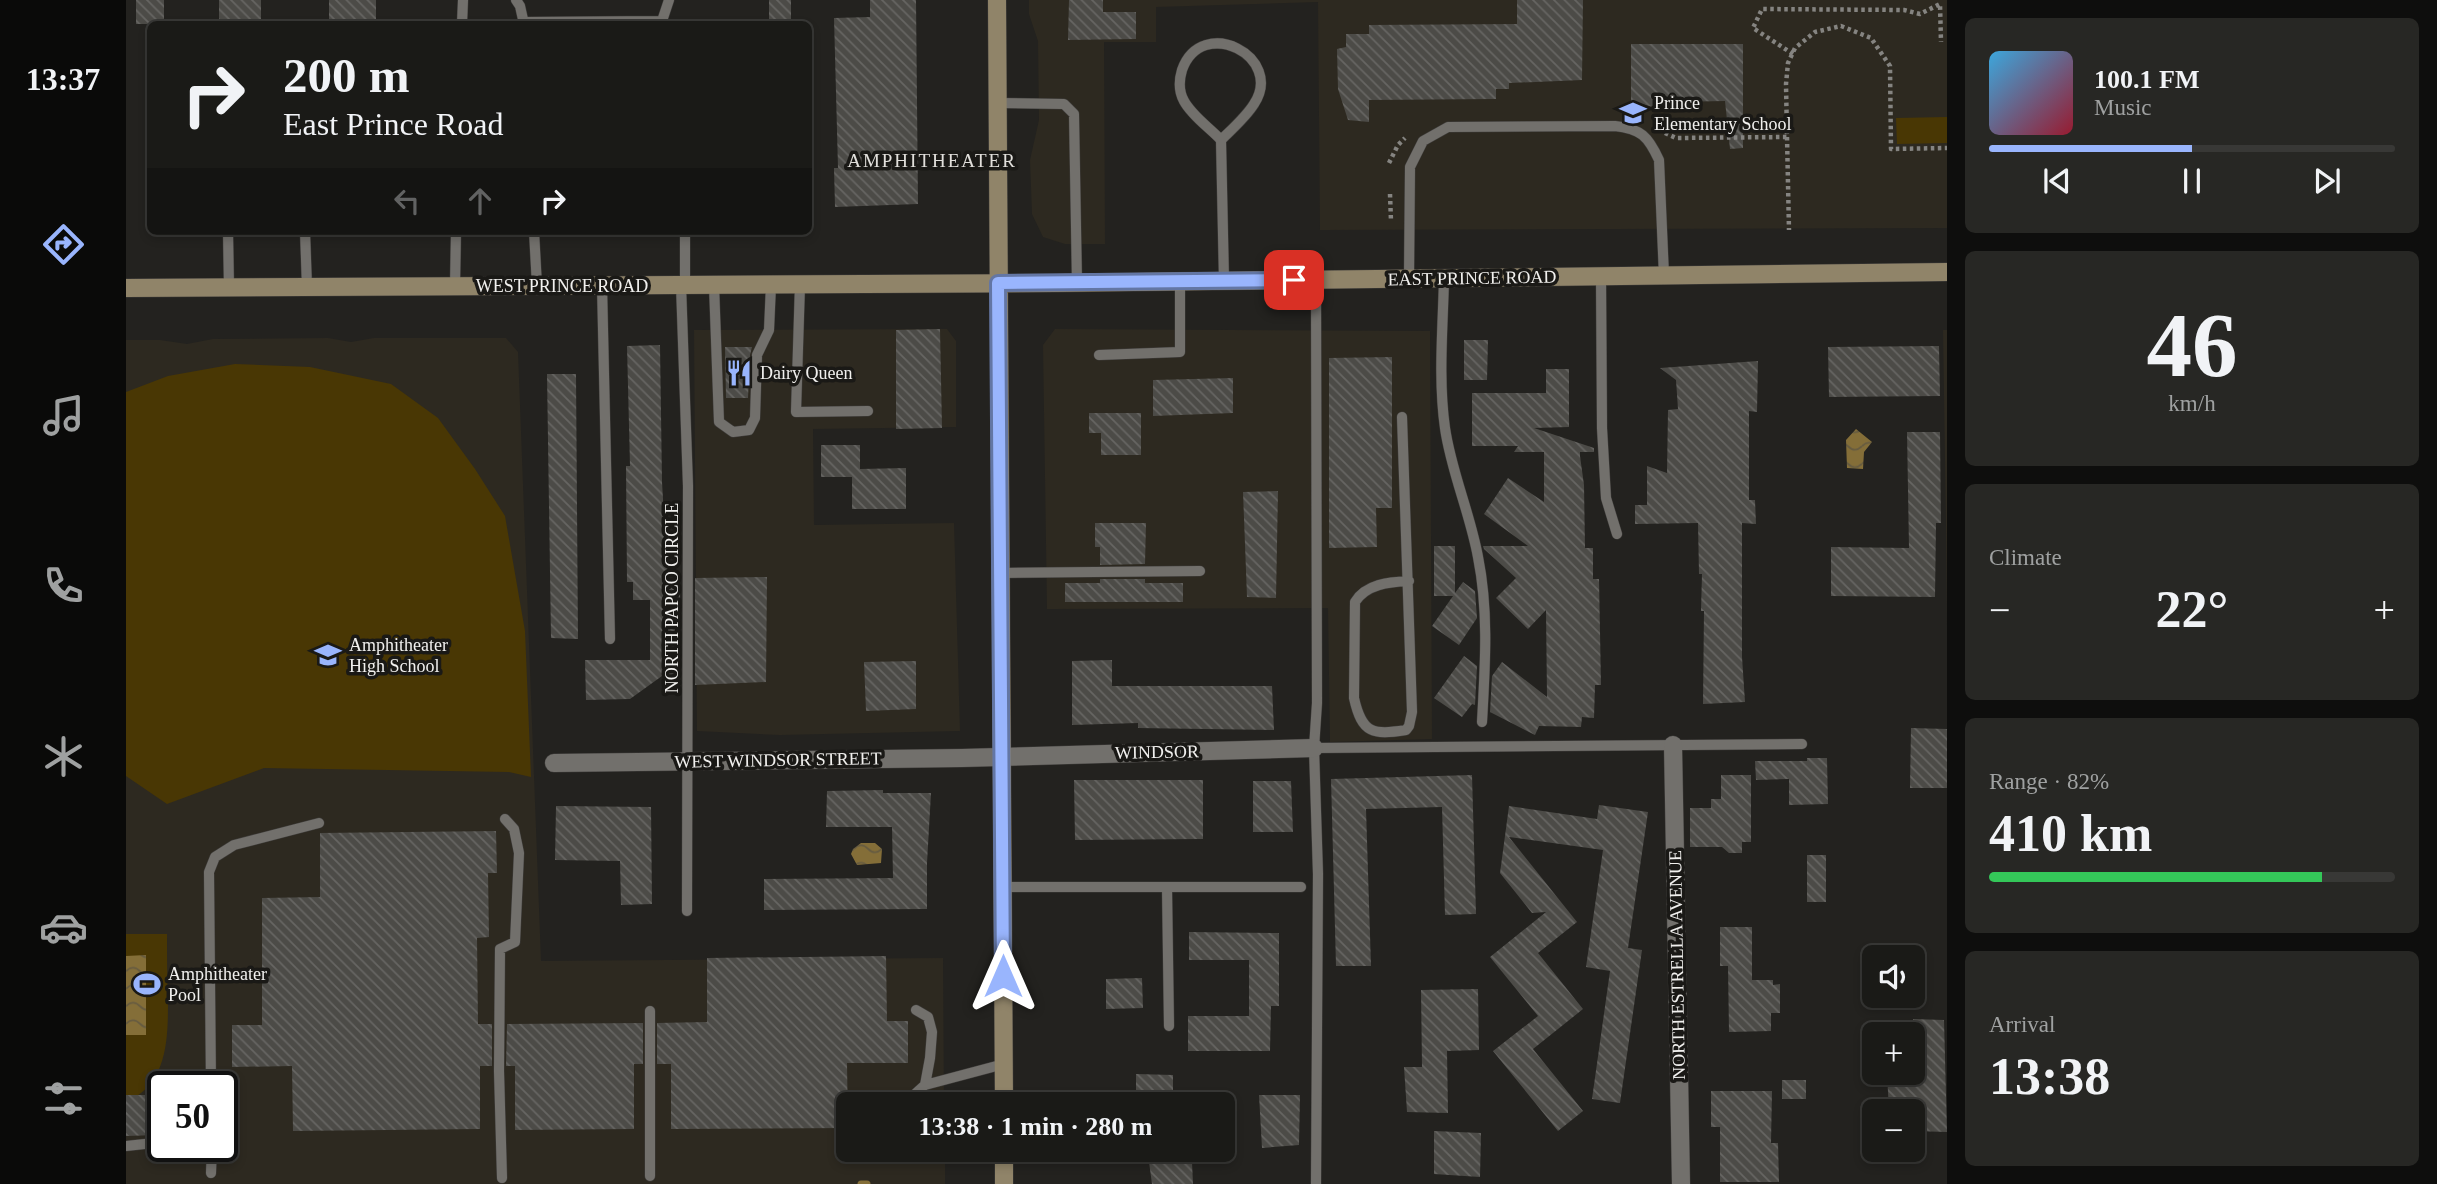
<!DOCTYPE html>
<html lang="en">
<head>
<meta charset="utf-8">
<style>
	body { margin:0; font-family:Georgia,serif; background:#272724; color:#f1f3f6; height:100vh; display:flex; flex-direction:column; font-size:26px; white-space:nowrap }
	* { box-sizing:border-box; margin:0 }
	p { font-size:23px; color:#9fa1a1 }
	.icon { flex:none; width:38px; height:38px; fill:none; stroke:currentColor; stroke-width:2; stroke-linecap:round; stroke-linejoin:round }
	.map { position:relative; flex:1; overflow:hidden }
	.sheet { display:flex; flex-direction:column; gap:18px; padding:18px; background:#0e0e0d; width:490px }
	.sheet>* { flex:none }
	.guide { position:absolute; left:21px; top:21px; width:665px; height:214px; border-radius:10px; box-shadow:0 4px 10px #0003,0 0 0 2px #383836; background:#1a1a17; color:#f1f3f6; overflow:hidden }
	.buttons { position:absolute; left:1736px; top:945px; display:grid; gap:14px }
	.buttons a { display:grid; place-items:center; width:63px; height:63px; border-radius:10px; background:#1a1a17; box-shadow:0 4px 10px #0003,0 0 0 2px #383836; font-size:35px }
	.speed { position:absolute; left:21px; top:1071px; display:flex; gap:14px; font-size:35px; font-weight:700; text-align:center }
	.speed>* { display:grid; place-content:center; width:91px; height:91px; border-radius:50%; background:#1a1a17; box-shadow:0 4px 10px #0003,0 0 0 2px #383836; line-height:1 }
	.speed .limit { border:4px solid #111; border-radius:10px; background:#fff; color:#111 }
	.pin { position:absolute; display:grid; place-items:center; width:60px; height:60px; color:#fff; margin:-30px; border-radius:14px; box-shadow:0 4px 10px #0006 }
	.me { position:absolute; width:77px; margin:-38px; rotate:0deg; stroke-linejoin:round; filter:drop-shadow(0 0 5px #0008) }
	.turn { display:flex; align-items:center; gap:24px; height:147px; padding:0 21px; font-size:32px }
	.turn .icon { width:91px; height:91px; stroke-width:2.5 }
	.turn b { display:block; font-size:49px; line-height:60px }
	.lanes { display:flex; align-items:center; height:66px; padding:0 21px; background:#0003; justify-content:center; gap:35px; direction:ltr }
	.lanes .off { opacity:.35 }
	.big { font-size:52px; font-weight:800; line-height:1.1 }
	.sheet .card { flex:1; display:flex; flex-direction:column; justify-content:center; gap:10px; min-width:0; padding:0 24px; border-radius:10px; background:#272724 }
	.sheet .dial { align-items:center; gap:0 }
	.dial b { font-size:91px; line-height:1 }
	.song { display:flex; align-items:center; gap:21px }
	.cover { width:84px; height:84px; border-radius:10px; background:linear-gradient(135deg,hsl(200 70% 55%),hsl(350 70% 35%)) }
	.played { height:7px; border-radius:4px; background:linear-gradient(90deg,#99b5fd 50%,#383836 50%) }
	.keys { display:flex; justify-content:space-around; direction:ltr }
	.heat { display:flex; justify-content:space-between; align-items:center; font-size:38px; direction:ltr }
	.charge { height:10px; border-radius:5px; background:linear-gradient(90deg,#34c759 82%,#383836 0) }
	.trip { position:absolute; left:710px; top:1092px; width:399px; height:70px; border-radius:10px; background:#1a1a17; box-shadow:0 4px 10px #0003,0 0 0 2px #383836; font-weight:800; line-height:70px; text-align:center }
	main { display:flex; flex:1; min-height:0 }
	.dock { display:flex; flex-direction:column; width:126px; justify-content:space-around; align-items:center; background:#0a0a09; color:#9fa1a1 }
	.dock .icon { width:49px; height:49px }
	.dock .selected { color:#99b5fd }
	.dock b { font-size:32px; color:#f1f3f6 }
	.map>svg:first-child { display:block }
</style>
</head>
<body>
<main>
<nav class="dock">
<b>13:37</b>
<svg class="icon selected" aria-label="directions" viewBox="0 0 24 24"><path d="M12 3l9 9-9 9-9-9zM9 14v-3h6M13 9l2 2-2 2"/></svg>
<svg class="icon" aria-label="music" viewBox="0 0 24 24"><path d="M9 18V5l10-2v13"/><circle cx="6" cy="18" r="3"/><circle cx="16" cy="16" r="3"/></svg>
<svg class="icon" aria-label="phone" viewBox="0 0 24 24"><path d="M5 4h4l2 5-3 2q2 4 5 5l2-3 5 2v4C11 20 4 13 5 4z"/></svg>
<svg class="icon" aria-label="climate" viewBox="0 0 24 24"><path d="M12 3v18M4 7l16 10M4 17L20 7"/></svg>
<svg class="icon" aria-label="car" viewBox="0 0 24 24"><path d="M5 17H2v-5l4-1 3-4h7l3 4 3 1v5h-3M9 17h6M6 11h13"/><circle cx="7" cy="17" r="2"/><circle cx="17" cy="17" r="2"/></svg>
<svg class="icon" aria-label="filters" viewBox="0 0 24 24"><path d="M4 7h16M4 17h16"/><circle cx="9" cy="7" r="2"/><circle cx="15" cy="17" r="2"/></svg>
</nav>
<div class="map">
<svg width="1821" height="1184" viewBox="0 0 1821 1184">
	<defs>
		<pattern id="water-waves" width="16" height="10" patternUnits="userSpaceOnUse" patternTransform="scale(1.75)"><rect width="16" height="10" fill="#846e38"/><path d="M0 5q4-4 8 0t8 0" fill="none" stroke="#665b40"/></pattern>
		<pattern id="building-back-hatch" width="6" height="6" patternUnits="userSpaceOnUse" patternTransform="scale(1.75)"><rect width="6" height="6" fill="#4c4b47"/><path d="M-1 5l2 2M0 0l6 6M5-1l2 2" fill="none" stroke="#666562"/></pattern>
	</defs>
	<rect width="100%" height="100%" fill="#23221f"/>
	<path fill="#2d2920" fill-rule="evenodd" d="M 903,0 L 1821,0 L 1821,228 L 1194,230 L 1192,2 L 1030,7 L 1030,42 L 978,42 L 979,244 L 939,244 L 917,237 L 906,214 L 904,160 L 913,120 L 912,41 L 903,14 Z
		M 821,329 L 830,341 L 830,427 L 687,429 L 688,525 L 828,523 L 834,731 L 654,735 L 571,731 L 568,330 Z
		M 929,329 L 1304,331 L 1306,739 L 1204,742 L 1202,608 L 921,609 L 917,345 Z
		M 1817,330 L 1821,330 L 1821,625 L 1820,526 Z
		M 202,338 L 225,342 L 248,338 L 380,338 L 392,352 L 415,961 L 817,958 L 818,1104 L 723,1104 L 723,1150 L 819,1150 L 819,1184 L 0,1184 L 0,340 L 34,340 L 61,344 L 87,339 ZM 37,1087 L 96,1087 L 96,1146 L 37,1146 Z"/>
	<path fill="#493704" d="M 1821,117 L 1821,143 L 1771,144 L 1770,118 Z
		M 109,364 L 184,367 L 265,384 L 312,418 L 349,469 L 379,516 L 399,631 L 405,777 L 383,772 L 138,768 L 41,804 L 0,776 L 0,392 L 42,376 Z
		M 0,934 L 41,934 C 41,956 41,978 42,999 C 42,1039 42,1084 0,1102 Z"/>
	<path fill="url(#water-waves)" d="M 1730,429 L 1746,442 L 1738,452 L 1737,469 L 1721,468 L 1720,440 Z
		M 735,843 L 749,843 L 756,849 L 755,863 L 731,865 L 725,854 L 727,849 Z
		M 20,955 L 20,1035 L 0,1035 L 0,956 Z"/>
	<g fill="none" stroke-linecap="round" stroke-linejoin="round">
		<path stroke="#846e38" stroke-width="7" d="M 735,1184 L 741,1184"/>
	</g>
	<path fill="url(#building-back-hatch)" d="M 10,0 L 38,0 L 38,24 L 10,24 Z
		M 93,0 L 135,0 L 135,24 L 93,24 Z
		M 203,0 L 250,0 L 250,24 L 203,24 Z
		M 643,0 L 665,0 L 665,24 L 643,24 Z
		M 744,0 L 790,0 L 792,204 L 709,207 L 708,168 L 712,168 L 708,18 L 744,17 Z
		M 943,0 L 977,0 L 977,12 L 1010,12 L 1010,39 L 942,40 Z
		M 1391,0 L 1457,0 L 1456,80 L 1383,83 L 1383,89 L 1370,89 L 1370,99 L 1243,100 L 1243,122 L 1222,120 L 1212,89 L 1211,49 L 1220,47 L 1220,34 L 1243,34 L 1243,25 L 1391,24 Z
		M 1505,44 L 1617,44 L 1617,148 L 1604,149 L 1599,101 L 1547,102 L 1547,112 L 1527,112 L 1527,107 L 1505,101 Z
		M 814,329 L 816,428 L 770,429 L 770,330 Z
		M 1338,340 L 1362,340 L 1361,380 L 1338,380 Z
		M 534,345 L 536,482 L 539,533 L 541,533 L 542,579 L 554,579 L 554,685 L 537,686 L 536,676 L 504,699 L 460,700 L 459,660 L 524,660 L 524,600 L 507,600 L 507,582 L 501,582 L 500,466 L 504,466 L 501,346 Z
		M 1813,346 L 1814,396 L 1703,397 L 1702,347 Z
		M 599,347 L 626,347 L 624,355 L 622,398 L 600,398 Z
		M 1266,357 L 1266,508 L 1250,508 L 1251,547 L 1203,548 L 1203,358 Z
		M 1632,361 L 1631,412 L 1623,411 L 1623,500 L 1629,500 L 1630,524 L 1616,523 L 1616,657 L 1619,702 L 1577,704 L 1578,611 L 1575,611 L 1576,574 L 1573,574 L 1572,523 L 1509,524 L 1509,505 L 1521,505 L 1521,466 L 1541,473 L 1542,410 L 1552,409 L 1550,380 L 1534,368 Z
		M 1420,369 L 1443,369 L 1443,427 L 1408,428 L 1468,448 L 1468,452 L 1454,452 L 1454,456 L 1458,485 L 1459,548 L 1467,548 L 1467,579 L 1473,579 L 1475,685 L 1469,685 L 1468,718 L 1456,717 L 1455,727 L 1413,726 L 1409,735 L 1364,712 L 1366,676 L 1376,662 L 1421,697 L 1420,610 L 1402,629 L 1370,598 L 1390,578 L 1358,549 L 1357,546 L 1402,546 L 1358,514 L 1382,478 L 1418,502 L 1418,452 L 1388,452 L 1392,446 L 1346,446 L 1346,393 L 1420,393 Z
		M 421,374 L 450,374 L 452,639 L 425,638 Z
		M 1107,378 L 1107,413 L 1027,416 L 1027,380 Z
		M 963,413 L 1015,413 L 1015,455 L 975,455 L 975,433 L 963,433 Z
		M 1781,432 L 1814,432 L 1815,523 L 1810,523 L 1809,597 L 1705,596 L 1705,547 L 1783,548 Z
		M 695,445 L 734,445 L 734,469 L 780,468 L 780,509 L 726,509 L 726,477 L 695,477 Z
		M 1152,491 L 1150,598 L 1121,597 L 1117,492 Z
		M 969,523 L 1020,523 L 1019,564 L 974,565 L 974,547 L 969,547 Z
		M 1308,546 L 1329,546 L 1329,593 L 1337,582 L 1349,591 L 1351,618 L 1333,645 L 1306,626 L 1327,596 L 1308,596 Z
		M 641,577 L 640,682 L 569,685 L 569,578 Z
		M 974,579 L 1019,579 L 1019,583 L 1057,583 L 1057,602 L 939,602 L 939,583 L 974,583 Z
		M 1338,656 L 1351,666 L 1349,705 L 1346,704 L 1336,717 L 1308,698 Z
		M 986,660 L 986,686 L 1146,686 L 1148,730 L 1012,728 L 1012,723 L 946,725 L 946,661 Z
		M 790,661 L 790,709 L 740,711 L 738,662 Z
		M 1785,728 L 1821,729 L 1821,788 L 1784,788 Z
		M 1681,758 L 1701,758 L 1702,804 L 1663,805 L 1663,779 L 1630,780 L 1629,761 L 1681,761 Z
		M 1346,775 L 1350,914 L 1319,915 L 1316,807 L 1240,809 L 1245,966 L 1210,966 L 1205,779 Z
		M 1595,775 L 1625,775 L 1625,842 L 1616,842 L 1616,853 L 1603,853 L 1596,847 L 1564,847 L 1564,808 L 1585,808 L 1585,799 L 1595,799 Z
		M 948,780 L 1077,780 L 1077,839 L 949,840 Z
		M 1127,781 L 1165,781 L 1167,832 L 1127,832 Z
		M 757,790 L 757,793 L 805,793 L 801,863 L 801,909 L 638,910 L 638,879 L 767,878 L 766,827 L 700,827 L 701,791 Z
		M 1473,805 L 1522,812 L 1502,948 L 1516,950 L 1494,1103 L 1466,1099 L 1484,971 L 1460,967 L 1477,850 L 1383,837 L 1451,922 L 1412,953 L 1457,1009 L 1407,1049 L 1457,1111 L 1432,1131 L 1367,1051 L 1412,1016 L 1364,957 L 1420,912 L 1406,913 L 1374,873 L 1383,806 L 1471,819 Z
		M 430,806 L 525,807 L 526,904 L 495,905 L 494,861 L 429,860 Z
		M 370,831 L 371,873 L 362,873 L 363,937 L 351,938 L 352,1024 L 366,1024 L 366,1066 L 354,1066 L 354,1129 L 167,1131 L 166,1066 L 106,1067 L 106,1025 L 136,1025 L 136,898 L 194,897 L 194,833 Z
		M 1681,855 L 1700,855 L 1700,902 L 1681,902 Z
		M 1594,927 L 1626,927 L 1626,980 L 1647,980 L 1647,985 L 1654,984 L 1654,1013 L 1645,1013 L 1645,1031 L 1603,1032 L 1602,966 L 1594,966 Z
		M 1063,932 L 1153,933 L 1153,1006 L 1145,1006 L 1144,1051 L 1062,1051 L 1062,1016 L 1123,1016 L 1123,960 L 1063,960 Z
		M 760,956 L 761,1021 L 782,1021 L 782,1063 L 721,1063 L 722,1128 L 545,1129 L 545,1064 L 531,1064 L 531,1023 L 581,1022 L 581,958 Z
		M 1016,978 L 1017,1008 L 980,1009 L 980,979 Z
		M 1352,989 L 1353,1050 L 1321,1051 L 1322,1113 L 1281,1112 L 1278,1067 L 1296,1067 L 1295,990 Z
		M 1787,1019 L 1818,1020 L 1821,1132 L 1787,1131 L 1787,1111 L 1763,1111 L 1761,1073 L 1787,1073 Z
		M 517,1023 L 517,1064 L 508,1064 L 508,1129 L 389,1130 L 389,1066 L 380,1066 L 381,1024 Z
		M 1010,1074 L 1047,1075 L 1047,1102 L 1010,1102 Z
		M 1656,1080 L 1680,1080 L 1680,1099 L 1656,1099 Z
		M 1585,1091 L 1646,1091 L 1645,1143 L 1652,1143 L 1653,1182 L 1594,1182 L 1594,1127 L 1585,1127 Z
		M 0,1095 L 32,1095 L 32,1135 L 0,1136 Z
		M 1133,1095 L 1174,1095 L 1173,1145 L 1136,1148 Z
		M 1308,1131 L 1355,1133 L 1354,1177 L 1308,1174 Z
		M 1023,1162 L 1066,1162 L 1067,1184 L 1026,1184 Z"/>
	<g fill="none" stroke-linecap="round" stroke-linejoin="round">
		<g stroke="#3f3d3b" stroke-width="11">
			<path id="service" d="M 390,0 L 394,6 L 398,24
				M 398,22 L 536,21 L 543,0
				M 336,24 L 337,0
				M 871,103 L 938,104 L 948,114 L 951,283
				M 1095,140 C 1106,129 1120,117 1128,104 C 1159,57 1076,14 1056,70 C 1053,80 1053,92 1058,101 C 1066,116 1084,128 1095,140 L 1098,281
				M 102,231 L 103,288
				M 179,231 L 181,287
				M 408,231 L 411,286
				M 559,231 L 559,285
				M 1475,276 L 1476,428 L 1480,498 L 1491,534
				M 1283,278 L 1284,167 L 1297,141 L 1322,127 L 1489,126 C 1515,129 1522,136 1533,160 L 1538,276
				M 1318,278 C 1317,327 1312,378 1319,428 C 1325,471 1344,513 1352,557 C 1363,612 1359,667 1356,722
				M 674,284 L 670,412 L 742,411
				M 476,285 L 484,639
				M 555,285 L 562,486 L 561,911
				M 588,285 L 593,422 L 607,432 L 623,430 L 629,418 L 631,355 L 643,330 L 645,285
				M 329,286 L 330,231
				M 973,355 L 1054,352 L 1054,281
				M 1276,417 L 1286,712 L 1283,726 L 1280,730 C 1247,735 1236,734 1228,698 L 1229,602 C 1240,584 1263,582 1283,581
				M 874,573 L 1074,571
				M 1188,748 L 1676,744
				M 876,887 L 1175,887
				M 1041,887 L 1043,1026
				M 799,1085 L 878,1064
				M 85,1087 L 83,872 L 89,857 L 108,845 L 193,823
				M 778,1104 L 799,1085 L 804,1058 L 806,1032 L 802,1017 L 790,1010
				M 0,1146 L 37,1142
				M 85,1173 L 86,1146
				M 524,1176 L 524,1011
				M 376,1178 L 373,1071 L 374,949 L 389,942 L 393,853 L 388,829 L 379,819
				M 1190,1184 L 1192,874 L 1188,748 L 1191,703 L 1190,280"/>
		</g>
		<g stroke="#3f3d3b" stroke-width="19">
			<path id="minor" d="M 1547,745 L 1555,1184
				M 428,763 L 836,758 L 1188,748"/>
		</g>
		<g stroke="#3f3d3b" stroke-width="19">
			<path id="secondary" d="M 871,0 L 878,1104
				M 0,288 L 929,283 L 1821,272
				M 878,1150 L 878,1184"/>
		</g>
		<path stroke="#858481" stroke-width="4.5" stroke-dasharray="3.5 3.5" stroke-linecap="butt" d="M 1667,54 L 1627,28 L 1636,9 L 1778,10 L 1794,14 L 1814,4 L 1815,42
			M 1539,133 L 1550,138 L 1661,137 L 1660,84 L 1662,63 L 1669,48 L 1689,32 L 1715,26 L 1745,38 L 1764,66 L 1765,149 L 1821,148
			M 1661,137 L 1663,230
			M 1263,163 L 1272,145 L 1279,138
			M 1264,194 L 1265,221"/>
		<use href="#service" stroke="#72706c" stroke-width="10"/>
		<use href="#minor" stroke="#72706c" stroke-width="18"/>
		<use href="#secondary" stroke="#908469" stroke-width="18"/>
	</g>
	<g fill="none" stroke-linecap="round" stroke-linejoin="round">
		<g stroke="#6376a4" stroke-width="18">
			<path id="route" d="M 877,976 L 872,283 L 1168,280"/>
		</g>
		<use href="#route" stroke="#99b5fd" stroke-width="12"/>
	</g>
	<defs>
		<g id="school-bare" transform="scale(2.1)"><path d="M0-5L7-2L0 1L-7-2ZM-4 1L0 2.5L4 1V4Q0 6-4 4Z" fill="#99b5fd" stroke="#1a1916" stroke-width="2.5" paint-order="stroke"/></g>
		<g id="restaurant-bare" transform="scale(2.1)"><path d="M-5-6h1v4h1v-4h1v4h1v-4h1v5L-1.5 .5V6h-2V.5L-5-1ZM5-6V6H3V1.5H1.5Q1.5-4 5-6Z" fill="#99b5fd" stroke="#1a1916" stroke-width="2.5" paint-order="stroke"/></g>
		<g id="stadium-bare" transform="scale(2.1)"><path d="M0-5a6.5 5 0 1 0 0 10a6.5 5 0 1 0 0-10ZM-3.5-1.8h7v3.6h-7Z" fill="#99b5fd" stroke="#1a1916" stroke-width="2.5" paint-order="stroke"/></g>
	</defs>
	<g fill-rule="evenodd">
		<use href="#school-bare" x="1507" y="113"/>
		<use href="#restaurant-bare" x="613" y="373"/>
		<use href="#school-bare" x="202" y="655"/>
		<use href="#stadium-bare" x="21" y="984"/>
	</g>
	<g text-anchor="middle" stroke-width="7" stroke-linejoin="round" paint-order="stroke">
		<g font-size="18" fill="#f1f0ee" stroke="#1a1916" text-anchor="start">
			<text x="1528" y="109">Prince<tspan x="1528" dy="21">Elementary School</tspan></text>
			<text x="634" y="379">Dairy Queen</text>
			<text x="223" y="651">Amphitheater<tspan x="223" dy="21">High School</tspan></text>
			<text x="42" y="980">Amphitheater<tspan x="42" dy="21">Pool</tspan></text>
		</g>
		<g font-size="18" fill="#f1f0ee" stroke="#1a1916">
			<text transform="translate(1346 278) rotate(-1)" y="6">EAST PRINCE ROAD</text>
			<text x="436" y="292">WEST PRINCE ROAD</text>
			<text transform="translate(546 598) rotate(-90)" y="6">NORTH PAPCO CIRCLE</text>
			<text transform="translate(1031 752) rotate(-1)" y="6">WINDSOR</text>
			<text transform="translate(652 760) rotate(-1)" y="6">WEST WINDSOR STREET</text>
			<text transform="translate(1551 965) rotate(-91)" y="6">NORTH ESTRELLA AVENUE</text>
		</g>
		<g font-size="19" letter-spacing="2" fill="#e1dfdb" stroke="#1a1916">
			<text x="806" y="167">AMPHITHEATER</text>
		</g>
	</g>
</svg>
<div class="buttons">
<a><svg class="icon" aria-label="sound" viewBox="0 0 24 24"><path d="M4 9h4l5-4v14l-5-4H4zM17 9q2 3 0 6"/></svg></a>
<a>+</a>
<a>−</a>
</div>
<div class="speed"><div class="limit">50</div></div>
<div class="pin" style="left:1168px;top:280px;background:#d93025"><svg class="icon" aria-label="arrive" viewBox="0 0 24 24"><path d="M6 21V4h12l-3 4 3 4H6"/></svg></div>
<svg class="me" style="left:877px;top:976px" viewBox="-20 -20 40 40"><path d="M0-17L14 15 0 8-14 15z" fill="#99b5fd" stroke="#fff" stroke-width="4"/></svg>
<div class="trip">13:38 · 1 min · 280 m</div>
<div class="guide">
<div class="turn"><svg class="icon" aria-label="right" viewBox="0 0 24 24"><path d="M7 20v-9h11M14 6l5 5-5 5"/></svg><div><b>200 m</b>East Prince Road</div></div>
<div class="lanes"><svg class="icon off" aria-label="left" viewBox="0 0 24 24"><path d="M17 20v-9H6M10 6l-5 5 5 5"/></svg><svg class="icon off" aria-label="ahead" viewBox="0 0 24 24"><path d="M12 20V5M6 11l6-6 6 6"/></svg><svg class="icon" aria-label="right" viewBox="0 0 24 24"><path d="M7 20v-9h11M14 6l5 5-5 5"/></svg></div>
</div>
</div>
<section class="sheet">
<div class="card">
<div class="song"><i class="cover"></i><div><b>100.1 FM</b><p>Music</p></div></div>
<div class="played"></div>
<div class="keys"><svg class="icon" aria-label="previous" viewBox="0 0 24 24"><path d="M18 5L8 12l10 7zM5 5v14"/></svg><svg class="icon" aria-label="pause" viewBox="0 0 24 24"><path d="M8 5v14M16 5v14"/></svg><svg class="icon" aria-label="next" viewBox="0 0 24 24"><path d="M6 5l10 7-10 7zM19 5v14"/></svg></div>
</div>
<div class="card dial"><b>46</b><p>km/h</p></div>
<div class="card"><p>Climate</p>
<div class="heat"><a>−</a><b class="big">22°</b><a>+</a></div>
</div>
<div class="card"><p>Range · 82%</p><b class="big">410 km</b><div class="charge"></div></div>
<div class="card"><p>Arrival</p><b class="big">13:38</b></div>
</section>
</main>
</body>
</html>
